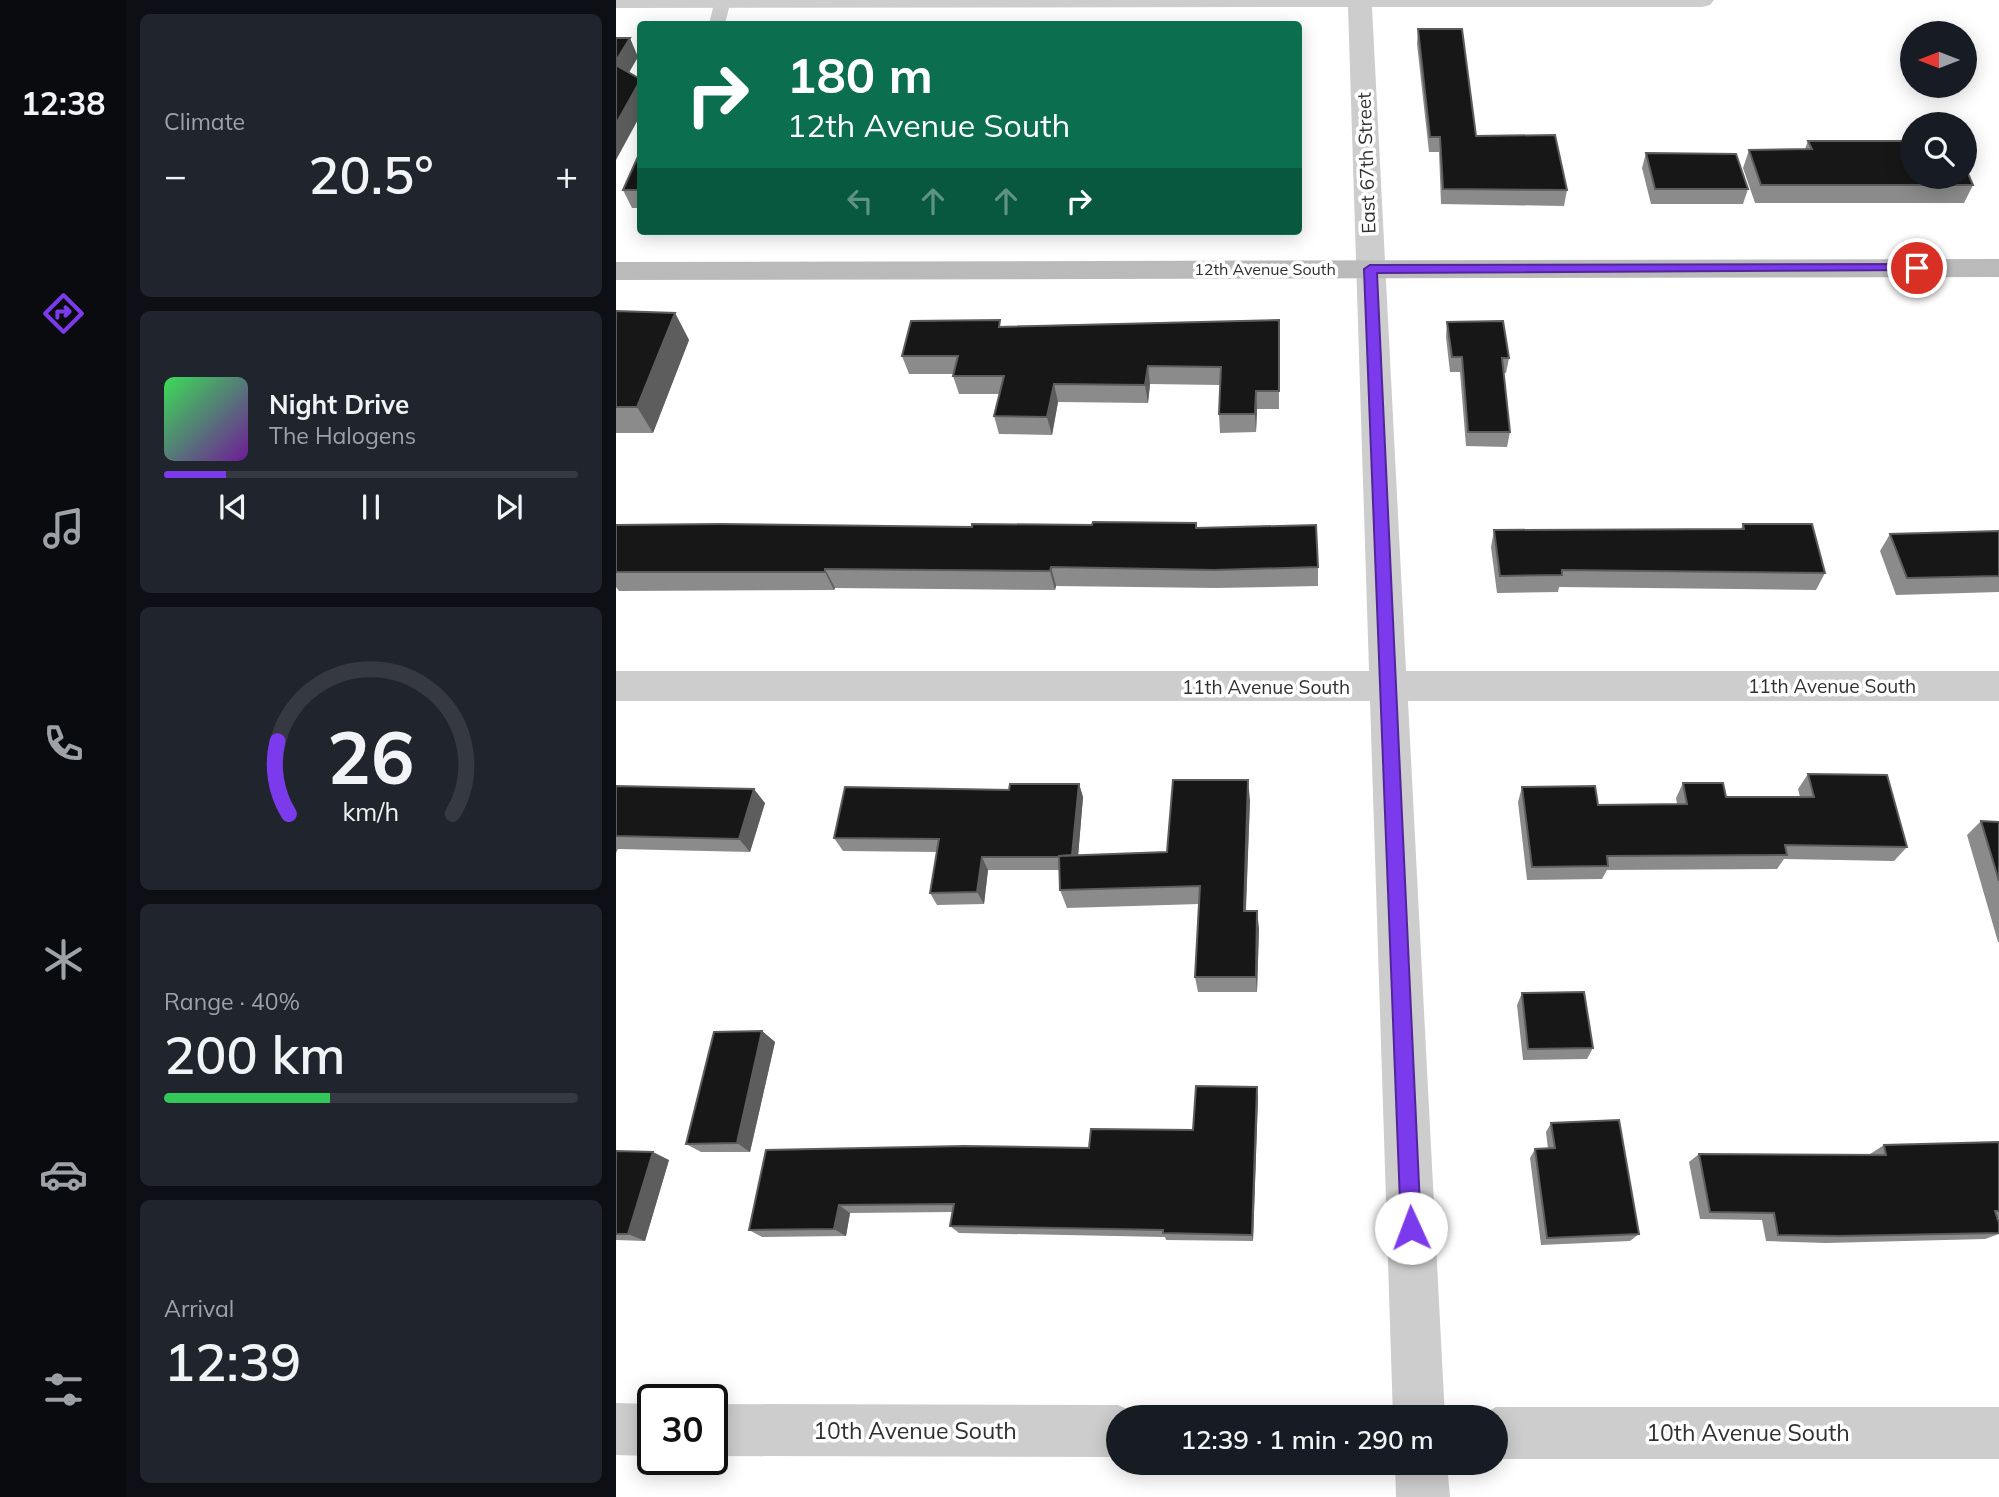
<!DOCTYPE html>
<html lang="en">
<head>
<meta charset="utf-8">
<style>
	body { margin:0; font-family:Mulish,sans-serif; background:#20242c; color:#f1f3f6; height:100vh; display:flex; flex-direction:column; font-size:26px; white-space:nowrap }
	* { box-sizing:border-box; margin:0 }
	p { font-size:23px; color:#9ea1a6 }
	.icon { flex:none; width:38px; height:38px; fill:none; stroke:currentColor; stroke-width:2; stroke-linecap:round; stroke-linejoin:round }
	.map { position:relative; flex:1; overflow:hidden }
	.drawer { display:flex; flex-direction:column; gap:14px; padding:14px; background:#0d0f14; width:490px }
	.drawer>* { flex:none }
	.top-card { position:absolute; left:21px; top:21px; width:665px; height:214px; border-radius:7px; box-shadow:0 4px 18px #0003; background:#0b6e4f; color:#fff; overflow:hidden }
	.needle { width:46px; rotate:270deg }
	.fabs { position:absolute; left:1284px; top:21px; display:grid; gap:14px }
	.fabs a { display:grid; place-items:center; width:77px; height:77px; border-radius:50%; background:#171b24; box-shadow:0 4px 18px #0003; font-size:35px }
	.speed { position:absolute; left:21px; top:1384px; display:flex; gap:14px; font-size:35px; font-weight:700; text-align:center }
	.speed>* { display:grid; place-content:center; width:91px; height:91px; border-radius:50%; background:#171b24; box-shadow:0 4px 18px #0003; line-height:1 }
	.speed .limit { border:4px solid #111; border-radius:10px; background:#fff; color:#111 }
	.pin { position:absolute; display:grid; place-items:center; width:60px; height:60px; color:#fff; margin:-30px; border:4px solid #fff; border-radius:50%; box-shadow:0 2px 7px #0007 }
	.me { position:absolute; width:77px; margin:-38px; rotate:358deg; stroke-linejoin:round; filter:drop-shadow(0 0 5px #0008) }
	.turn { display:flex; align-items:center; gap:24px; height:147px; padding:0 35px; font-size:32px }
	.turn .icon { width:91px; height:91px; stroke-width:2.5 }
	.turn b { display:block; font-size:49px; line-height:60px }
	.lanes { display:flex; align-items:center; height:66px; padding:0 35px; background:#0003; justify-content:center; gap:35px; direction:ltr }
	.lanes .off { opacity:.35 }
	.big { font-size:52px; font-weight:600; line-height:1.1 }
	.drawer .widget { flex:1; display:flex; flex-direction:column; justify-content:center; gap:10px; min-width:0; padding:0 24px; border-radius:10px; background:#20242c }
	.drawer .dial { align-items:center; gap:0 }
	.dial svg { height:182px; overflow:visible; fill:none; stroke:#363941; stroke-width:7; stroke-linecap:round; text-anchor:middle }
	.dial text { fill:#f1f3f6; stroke:none }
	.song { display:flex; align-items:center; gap:21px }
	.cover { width:84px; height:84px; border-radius:10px; background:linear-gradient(135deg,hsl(130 70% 55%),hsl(280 70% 35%)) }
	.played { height:7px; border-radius:4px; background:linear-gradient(90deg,#7c3aed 15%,#363941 15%) }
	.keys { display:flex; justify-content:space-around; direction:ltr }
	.heat { display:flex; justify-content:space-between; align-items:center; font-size:38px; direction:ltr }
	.charge { height:10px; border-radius:5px; background:linear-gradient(90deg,#34c759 40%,#363941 0) }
	.trip { position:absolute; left:490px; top:1405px; width:402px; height:70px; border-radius:35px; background:#171b24; box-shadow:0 4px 18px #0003; font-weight:600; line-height:70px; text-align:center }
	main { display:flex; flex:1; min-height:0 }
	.menu { display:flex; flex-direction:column; width:126px; justify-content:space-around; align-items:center; background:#090b0e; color:#9ea1a6 }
	.menu .icon { width:49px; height:49px }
	.menu .selected { color:#7c3aed }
	.menu b { font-size:32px; color:#f1f3f6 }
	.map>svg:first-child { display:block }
</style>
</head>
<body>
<main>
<nav class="menu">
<b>12:38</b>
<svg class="icon selected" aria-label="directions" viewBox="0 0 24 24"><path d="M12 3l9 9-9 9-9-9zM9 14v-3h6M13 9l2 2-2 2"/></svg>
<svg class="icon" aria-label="music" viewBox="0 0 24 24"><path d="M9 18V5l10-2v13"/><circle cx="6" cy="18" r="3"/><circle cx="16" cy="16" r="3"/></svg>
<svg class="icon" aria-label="phone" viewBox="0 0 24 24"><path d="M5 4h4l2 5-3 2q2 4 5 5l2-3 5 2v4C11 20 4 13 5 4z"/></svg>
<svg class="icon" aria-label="climate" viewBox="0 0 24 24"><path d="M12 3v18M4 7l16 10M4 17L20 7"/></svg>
<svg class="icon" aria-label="car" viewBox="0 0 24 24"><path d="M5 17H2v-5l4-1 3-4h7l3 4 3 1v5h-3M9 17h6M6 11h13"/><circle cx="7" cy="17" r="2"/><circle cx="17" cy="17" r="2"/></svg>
<svg class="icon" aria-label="filters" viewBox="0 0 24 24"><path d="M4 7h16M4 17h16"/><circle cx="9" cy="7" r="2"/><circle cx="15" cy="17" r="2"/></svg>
</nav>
<section class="drawer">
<div class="widget"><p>Climate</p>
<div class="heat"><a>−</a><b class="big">20.5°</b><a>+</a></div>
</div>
<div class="widget">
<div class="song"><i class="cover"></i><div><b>Night Drive</b><p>The Halogens</p></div></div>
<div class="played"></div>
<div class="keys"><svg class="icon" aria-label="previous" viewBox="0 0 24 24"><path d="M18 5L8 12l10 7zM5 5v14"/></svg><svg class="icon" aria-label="pause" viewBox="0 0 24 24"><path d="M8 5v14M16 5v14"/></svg><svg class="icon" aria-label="next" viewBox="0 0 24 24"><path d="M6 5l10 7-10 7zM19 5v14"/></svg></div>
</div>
<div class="widget dial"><svg viewBox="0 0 100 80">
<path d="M14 69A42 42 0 1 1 86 69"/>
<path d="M14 69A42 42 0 0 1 9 37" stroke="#7c3aed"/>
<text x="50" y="56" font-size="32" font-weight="700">26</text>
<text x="50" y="72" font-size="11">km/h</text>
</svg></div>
<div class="widget"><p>Range · 40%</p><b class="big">200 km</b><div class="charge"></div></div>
<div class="widget"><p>Arrival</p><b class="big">12:39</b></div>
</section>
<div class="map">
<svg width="1383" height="1497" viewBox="0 0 1383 1497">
	<rect width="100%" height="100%" fill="#fff"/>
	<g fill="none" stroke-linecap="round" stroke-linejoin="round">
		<path fill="#cdcdcd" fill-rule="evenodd" d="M 99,0 L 115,0 L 109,24 L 93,24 Z"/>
		<path fill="#cdcdcd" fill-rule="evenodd" d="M 0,0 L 1098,0 L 1094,5 L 1086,7 L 756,7 L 790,671 L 1383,671 L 1383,701 L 792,701 L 829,1418 L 777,1418 L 754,701 L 0,701 L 0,671 L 753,671 L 732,7 L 0,8 Z
			M 0,1403 L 37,1404 L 37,1456 L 0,1455 Z
			M 96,1404 L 502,1405 L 520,1413 L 522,1418 L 502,1418 L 502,1457 L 96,1456 Z
			M 880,1407 L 1383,1407 L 1383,1459 L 880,1459 L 880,1418 L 860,1418 Z
			M 779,1463 L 831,1463 L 834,1497 L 780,1497 Z"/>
		<path fill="#bababa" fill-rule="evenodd" d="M 1383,259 L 1383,277 L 0,280 L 0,262 Z"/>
	</g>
	<path fill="#8b8b8b" d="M 802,29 L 860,136 L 951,190 L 948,206 L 825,204 L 823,152 L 813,152 L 801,44 Z
		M 1192,141 L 1357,185 L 1348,203 L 1139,203 L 1127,168 L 1133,150 L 1189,149 Z
		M 24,152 L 24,208 L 16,208 L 7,190 Z
		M 1030,153 L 1132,189 L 1127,204 L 1035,204 L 1026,168 Z
		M 0,311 L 59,313 L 73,340 L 37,433 L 0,433 Z
		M 663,320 L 663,409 L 641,409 L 640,432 L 604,433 L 603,414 L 604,385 L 534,384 L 532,403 L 442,402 L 436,435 L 383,434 L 378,416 L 383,394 L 343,394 L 337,376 L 338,374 L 293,374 L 286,356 L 386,326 Z
		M 831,322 L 893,358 L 890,373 L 888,373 L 894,432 L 891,447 L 850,446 L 844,372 L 834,372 L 830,337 Z
		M 1127,524 L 1209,573 L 1200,590 L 943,587 L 942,592 L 881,593 L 875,547 L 878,530 L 1125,529 Z
		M 0,525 L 581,528 L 702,567 L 702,586 L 600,588 L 440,586 L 439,590 L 219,588 L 218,590 L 3,591 L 0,587 Z
		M 1383,531 L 1383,592 L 1280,595 L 1264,551 L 1274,534 Z
		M 1192,774 L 1291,847 L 1278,861 L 1168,859 L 1161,869 L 991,870 L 986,879 L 911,880 L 902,802 L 906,787 L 982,805 L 1061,804 L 1060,798 L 1067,783 L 1110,797 L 1184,797 L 1182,789 Z
		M 463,784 L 467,797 L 462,855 L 551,852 L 634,800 L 630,911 L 643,928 L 641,992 L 582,992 L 579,977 L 583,904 L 451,908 L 444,890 L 443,870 L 372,870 L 368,904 L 321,905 L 314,893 L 321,852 L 227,851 L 218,838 L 393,790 Z
		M 0,786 L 149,803 L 134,852 L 2,849 L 0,853 Z
		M 1365,821 L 1383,822 L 1383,942 L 1382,942 L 1351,835 Z
		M 906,993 L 977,1048 L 971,1059 L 907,1060 L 901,1005 Z
		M 146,1031 L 159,1042 L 134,1152 L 85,1152 L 70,1144 Z
		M 642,1097 L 637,1241 L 550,1240 L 549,1237 L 343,1233 L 334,1226 L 336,1212 L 234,1213 L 230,1236 L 146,1237 L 133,1230 L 150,1150 L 473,1148 L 577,1130 Z
		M 935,1123 L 1023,1234 L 1014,1241 L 925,1245 L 914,1158 L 919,1149 L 932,1149 L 930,1132 Z
		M 1383,1142 L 1383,1218 L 1381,1218 L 1383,1223 L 1383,1234 L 1369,1239 L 1210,1243 L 1150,1241 L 1146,1220 L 1084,1219 L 1073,1162 L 1083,1154 L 1254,1155 L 1254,1154 L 1268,1145 Z
		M 0,1151 L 53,1160 L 29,1241 L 0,1240 Z"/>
	<path fill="#5d5d5d" d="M 14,38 L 22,57 L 7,83 L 0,68 L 0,61 Z
		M 24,81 L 24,116 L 0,160 L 0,124 Z
		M 59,313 L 73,340 L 37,433 L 21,407 Z
		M 532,366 L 534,384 L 532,403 L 529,385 Z
		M 438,384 L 442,402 L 436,435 L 431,417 Z
		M 640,391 L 641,409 L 640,432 L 639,414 Z
		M 435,567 L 440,586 L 439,590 L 434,571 Z
		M 209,569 L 219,588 L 218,590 L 209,572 Z
		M 632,780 L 634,800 L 629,928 L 628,911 Z
		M 463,784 L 467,797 L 461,870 L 456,857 Z
		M 138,789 L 149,803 L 134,852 L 123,839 Z
		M 366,857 L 372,870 L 368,904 L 361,892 Z
		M 641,911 L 643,928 L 641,992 L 640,977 Z
		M 146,1031 L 159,1042 L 134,1152 L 121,1143 Z
		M 641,1087 L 642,1097 L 637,1241 L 636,1235 Z
		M 37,1152 L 53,1160 L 29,1241 L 12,1234 Z
		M 223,1205 L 234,1213 L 230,1236 L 218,1229 Z"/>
	<path fill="#171717" stroke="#5d5d5d" stroke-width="2" d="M 802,29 L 846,29 L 860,136 L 939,135 L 951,190 L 827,189 L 824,137 L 814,137 Z
		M 0,38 L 14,38 L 0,61 Z
		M 0,65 L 24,79 L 24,81 L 0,124 Z
		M 1192,141 L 1297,141 L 1297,177 L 1349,177 L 1349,167 L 1357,185 L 1145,185 L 1133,150 L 1196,149 Z
		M 24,152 L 24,190 L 7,190 Z
		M 1030,153 L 1120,154 L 1132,189 L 1039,189 Z
		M 0,311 L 59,313 L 21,407 L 0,407 Z
		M 384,320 L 383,327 L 663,320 L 663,391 L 640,391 L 639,414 L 603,414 L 605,367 L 532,366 L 529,385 L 438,384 L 431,417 L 378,416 L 388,376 L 337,376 L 342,356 L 286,356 L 295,321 Z
		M 887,321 L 893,358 L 886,358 L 894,432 L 852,432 L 846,357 L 836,357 L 831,322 Z
		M 477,522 L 580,523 L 580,528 L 700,525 L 702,567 L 598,570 L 435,567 L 434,571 L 209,569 L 209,572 L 0,572 L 0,525 L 103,524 L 356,527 L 356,524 L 476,525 Z
		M 1127,524 L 1196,524 L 1209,573 L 946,570 L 946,575 L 884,576 L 878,530 L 1128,529 Z
		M 1383,531 L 1383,576 L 1291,578 L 1274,534 Z
		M 1192,774 L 1271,775 L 1291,847 L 1169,845 L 1171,855 L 991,856 L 992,866 L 916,867 L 906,787 L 979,786 L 982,805 L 1071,804 L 1067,783 L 1107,783 L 1110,797 L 1198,797 Z
		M 557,780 L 632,780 L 628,911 L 641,911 L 640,977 L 579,977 L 584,886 L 444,890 L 443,856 L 551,852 Z
		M 394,784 L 463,784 L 456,855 L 443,856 L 443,857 L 366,857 L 361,892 L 314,893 L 323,839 L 218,838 L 229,787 L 393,790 Z
		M 0,786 L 138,789 L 123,839 L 0,836 Z
		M 1365,821 L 1383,822 L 1383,881 Z
		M 968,992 L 977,1048 L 912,1049 L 906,993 Z
		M 146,1031 L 121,1143 L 70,1144 L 98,1032 Z
		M 580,1086 L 641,1087 L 636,1235 L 547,1233 L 547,1230 L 334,1226 L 338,1204 L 223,1205 L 218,1229 L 133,1230 L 150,1150 L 348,1146 L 473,1148 L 475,1129 L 577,1130 Z
		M 1003,1120 L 1023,1234 L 931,1238 L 919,1149 L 939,1148 L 935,1123 Z
		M 1383,1142 L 1383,1211 L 1379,1211 L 1383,1223 L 1383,1233 L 1223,1236 L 1162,1235 L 1158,1213 L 1094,1212 L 1083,1154 L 1270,1155 L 1268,1145 Z
		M 0,1151 L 37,1152 L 12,1234 L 0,1234 Z"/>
	<path fill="#7c3aed" stroke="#51269a" stroke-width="2" d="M 1301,264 L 1307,268 L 1305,270 L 761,273 L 805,1228 L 802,1235 L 795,1238 L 788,1235 L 785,1228 L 748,269 L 754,265 Z"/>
	<g text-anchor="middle" stroke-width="7" stroke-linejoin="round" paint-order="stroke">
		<g font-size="16" fill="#303030" stroke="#fff">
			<text x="649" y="275">12th Avenue South</text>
		</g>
		<g font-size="19" fill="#303030" stroke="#fff">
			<text transform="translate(750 163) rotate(-92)" y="7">East 67th Street</text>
			<text x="1216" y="693">11th Avenue South</text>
			<text x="650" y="694">11th Avenue South</text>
		</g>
		<g font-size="23" fill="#303030" stroke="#fff">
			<text x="299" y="1439">10th Avenue South</text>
			<text x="1132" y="1441">10th Avenue South</text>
		</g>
	</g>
</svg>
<div class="fabs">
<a><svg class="needle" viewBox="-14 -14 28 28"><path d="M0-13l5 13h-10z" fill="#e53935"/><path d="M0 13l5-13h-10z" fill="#9ea1a6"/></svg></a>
<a><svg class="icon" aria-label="search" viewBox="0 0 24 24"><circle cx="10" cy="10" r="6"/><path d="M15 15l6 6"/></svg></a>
</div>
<div class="speed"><div class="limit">30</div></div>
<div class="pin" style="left:1301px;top:268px;background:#d93025"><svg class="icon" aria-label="arrive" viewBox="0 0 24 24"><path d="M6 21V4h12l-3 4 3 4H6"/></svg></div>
<svg class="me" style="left:795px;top:1228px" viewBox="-20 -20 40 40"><circle r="19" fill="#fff"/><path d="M0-13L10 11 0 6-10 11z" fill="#7c3aed"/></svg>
<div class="trip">12:39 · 1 min · 290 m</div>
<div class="top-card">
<div class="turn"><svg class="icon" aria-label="right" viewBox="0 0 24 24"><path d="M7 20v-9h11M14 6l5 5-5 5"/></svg><div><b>180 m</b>12th Avenue South</div></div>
<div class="lanes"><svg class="icon off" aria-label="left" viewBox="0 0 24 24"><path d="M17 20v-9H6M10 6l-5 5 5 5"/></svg><svg class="icon off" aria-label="ahead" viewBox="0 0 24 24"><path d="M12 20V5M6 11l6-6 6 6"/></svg><svg class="icon off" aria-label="ahead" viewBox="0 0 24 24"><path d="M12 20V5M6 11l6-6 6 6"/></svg><svg class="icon" aria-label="right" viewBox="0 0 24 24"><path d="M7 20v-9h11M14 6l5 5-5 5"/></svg></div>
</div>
</div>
</main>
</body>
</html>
